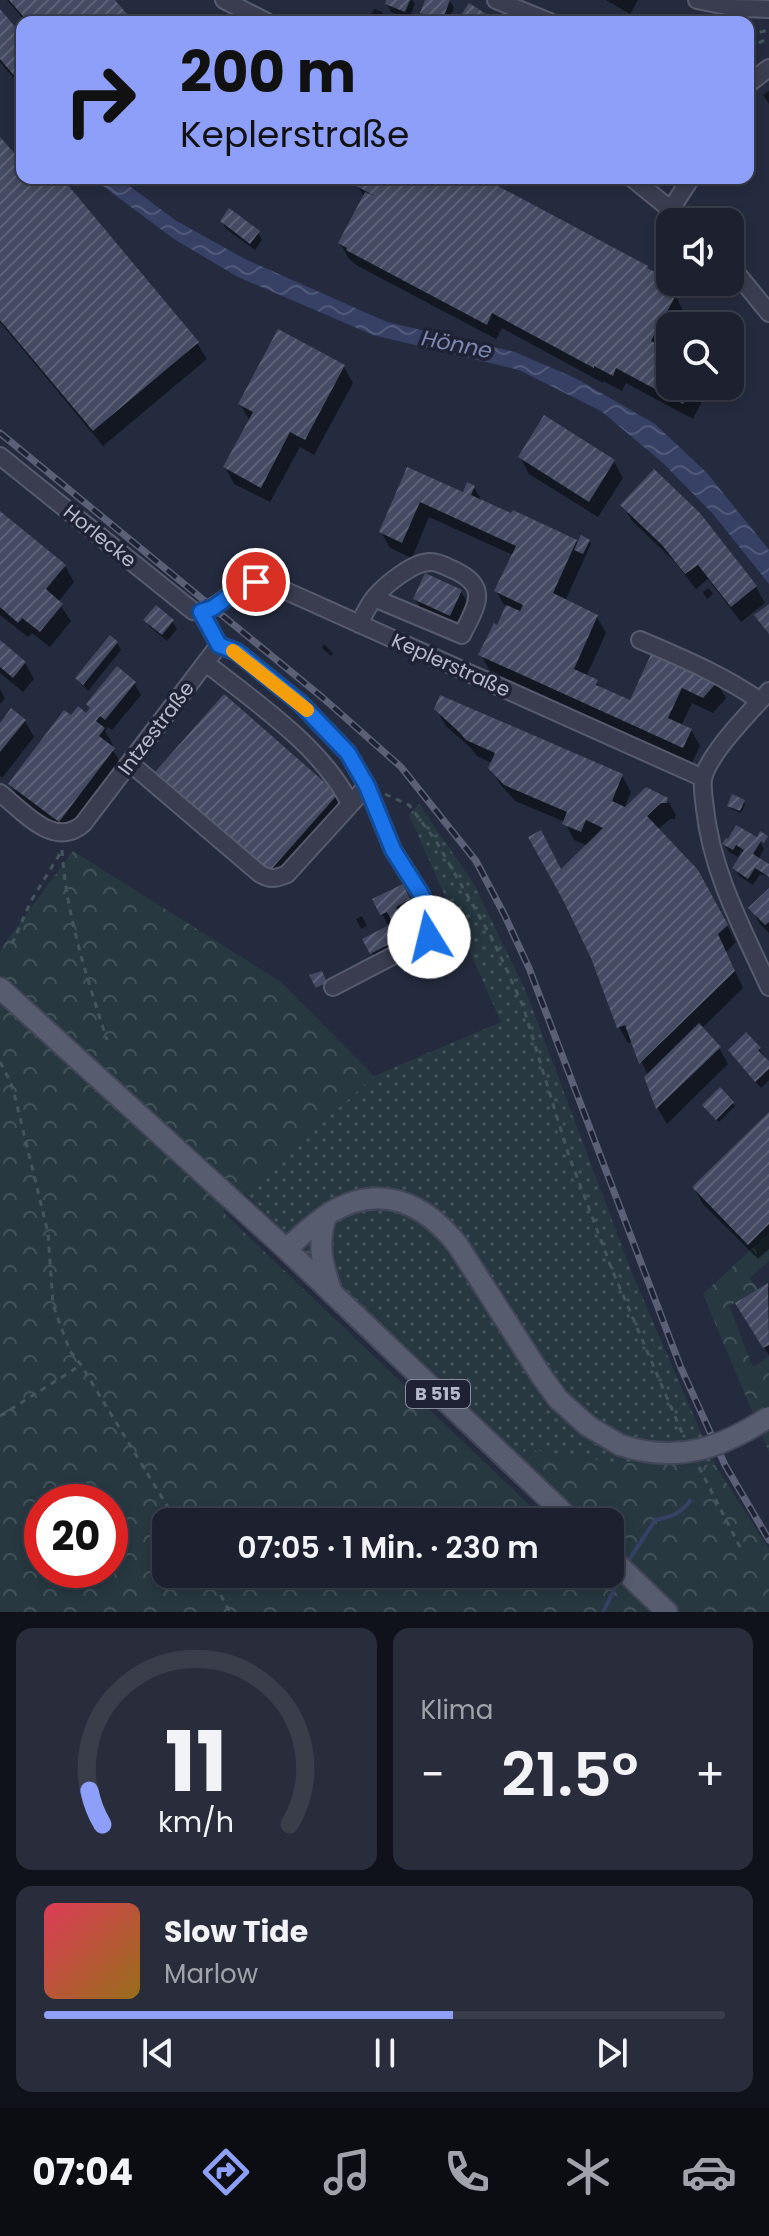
<!DOCTYPE html>
<html lang="de">
<head>
<meta charset="utf-8">
<style>
	body { margin:0; font-family:Poppins,sans-serif; background:#292d3b; color:#f1f3f6; height:100vh; display:flex; flex-direction:column; font-size:30px; white-space:nowrap }
	* { box-sizing:border-box; margin:0 }
	p { font-size:26px; color:#a0a3aa }
	.icon { flex:none; width:44px; height:44px; fill:none; stroke:currentColor; stroke-width:2; stroke-linecap:round; stroke-linejoin:round }
	.map { position:relative; height:1612px; overflow:hidden }
	.sheet { display:flex; flex-direction:column; gap:16px; padding:16px; background:#0f121a; flex:1 }
	.sheet>* { flex:none }
	.hud { position:absolute; left:16px; top:16px; width:738px; height:168px; border-radius:16px; box-shadow:0 4px 12px #0003,0 0 0 2px #3a3e4b; background:#8d9ff8; color:#111; overflow:hidden }
	.buttons { position:absolute; left:656px; top:208px; display:grid; gap:16px }
	.buttons a { display:grid; place-items:center; width:88px; height:88px; border-radius:16px; background:#1c202f; box-shadow:0 4px 12px #0003,0 0 0 2px #3a3e4b; font-size:40px }
	.speed { position:absolute; left:24px; top:1484px; display:flex; gap:16px; font-size:40px; font-weight:700; text-align:center }
	.speed>* { display:grid; place-content:center; width:104px; height:104px; border-radius:50%; background:#1c202f; box-shadow:0 4px 12px #0003,0 0 0 2px #3a3e4b; line-height:1 }
	.speed .limit { border:12px solid #d22; background:#fff; color:#111 }
	.pin { position:absolute; display:grid; place-items:center; width:68px; height:68px; color:#fff; margin:-34px; border:4px solid #fff; border-radius:50%; box-shadow:0 2px 8px #0007 }
	.me { position:absolute; width:88px; margin:-44px; rotate:351deg; stroke-linejoin:round; filter:drop-shadow(0 0 6px #0008) }
	.turn { display:flex; align-items:center; gap:28px; height:168px; padding:0 32px; font-size:36px }
	.turn .icon { width:104px; height:104px; stroke-width:2.5 }
	.turn b { display:block; font-size:56px; line-height:68px }
	.big { font-size:60px; font-weight:600; line-height:1.1 }
	.sheet .widget { flex:1; display:flex; flex-direction:column; justify-content:center; gap:12px; min-width:0; padding:0 28px; border-radius:16px; background:#292d3b }
	.sheet .dial { align-items:center; gap:0 }
	.dial svg { height:208px; overflow:visible; fill:none; stroke:#3a3e4b; stroke-width:7; stroke-linecap:round; text-anchor:middle }
	.dial text { fill:#f1f3f6; stroke:none }
	.song { display:flex; align-items:center; gap:24px }
	.cover { width:96px; height:96px; border-radius:12px; background:linear-gradient(135deg,hsl(350 70% 55%),hsl(40 70% 35%)) }
	.played { height:8px; border-radius:4px; background:linear-gradient(90deg,#8d9ff8 60%,#3a3e4b 60%) }
	.keys { display:flex; justify-content:space-around; direction:ltr }
	.heat { display:flex; justify-content:space-between; align-items:center; font-size:44px; direction:ltr }
	.sheet .tiles { flex:1; display:grid; gap:16px; grid-template-columns:1fr 1fr }
	.widget:last-child { grid-column:span 2 }
	.trip { position:absolute; left:152px; top:1508px; width:472px; height:80px; border-radius:16px; background:#1c202f; box-shadow:0 4px 12px #0003,0 0 0 2px #3a3e4b; font-weight:600; line-height:80px; text-align:center }
	.menu { display:flex; height:128px; justify-content:space-around; align-items:center; background:#0b0d13; color:#a0a3aa }
	.menu .icon { width:56px; height:56px }
	.menu .selected { color:#8d9ff8 }
	.menu b { font-size:36px; color:#f1f3f6 }
	.map>svg:first-child { display:block }
</style>
</head>
<body>
<div class="map">
<svg width="769" height="1612" viewBox="0 0 769 1612">
	<defs>
		<pattern id="grass-dots" width="8" height="8" patternUnits="userSpaceOnUse" patternTransform="scale(2)"><rect width="8" height="8" fill="#273840"/><path d="M2 2h.1M6 6h.1" fill="none" stroke="#44535a" stroke-width="1.8" stroke-linecap="round"/></pattern>
		<pattern id="forest-crowns" width="20" height="18" patternUnits="userSpaceOnUse" patternTransform="scale(2)"><rect width="20" height="18" fill="#273840"/><path d="M2 6a3 3 0 1 1 6 0M12 15a3 3 0 1 1 6 0" fill="none" stroke="#44535a"/></pattern>
		<pattern id="water-waves" width="16" height="10" patternUnits="userSpaceOnUse" patternTransform="scale(2)"><rect width="16" height="10" fill="#374065"/><path d="M0 5q4-4 8 0t8 0" fill="none" stroke="#525a7a"/></pattern>
		<pattern id="building-hatch" width="6" height="6" patternUnits="userSpaceOnUse" patternTransform="scale(2)"><rect width="6" height="6" fill="#444a61"/><path d="M-1 1l2-2M0 6l6-6M5 7l2-2" fill="none" stroke="#5d6276"/></pattern>
	</defs>
	<rect width="100%" height="100%" fill="#252b3f"/>
	<path fill="url(#grass-dots)" d="M 419,804 L 474,884 L 527,994 L 631,1271 L 715,1465 L 611,1462 L 510,1447 L 244,1193 L 374,1076 L 501,1022 L 409,815 Z"/>
	<path fill="url(#forest-crowns)" fill-rule="evenodd" d="M 73,851 L 281,982 L 374,1076 L 223,1212 L 547,1522 L 166,1522 L 166,1574 L 610,1574 L 610,1522 L 563,1522 L 491,1444 L 611,1462 L 715,1465 L 769,1549 L 769,1612 L 0,1612 L 0,950 ZM 42,1502 L 110,1502 L 110,1570 L 42,1570 Z
		M 769,1233 L 769,1261 L 750,1278 L 758,1289 L 729,1306 L 753,1367 L 769,1356 L 769,1452 L 703,1294 Z"/>
	<path fill="url(#water-waves)" d="M 92,178 L 119,178 L 175,220 L 245,259 L 387,322 L 515,352 L 577,379 L 655,424 L 707,473 L 769,550 L 769,584 L 713,514 L 663,463 L 601,411 L 519,370 L 373,335 L 238,277 L 174,239 Z"/>
	<path fill="#0007" d="M 7,0 L 113,0 L 132,22 L 26,22 Z
		M 385,0 L 412,0 L 415,4 L 409,19 L 391,12 Z
		M 428,0 L 449,0 L 454,8 L 448,20 L 453,22 L 427,21 L 423,13 Z
		M 606,0 L 638,0 L 630,14 Z
		M 374,9 L 382,12 L 384,16 L 383,21 L 373,18 L 371,15 Z
		M 0,12 L 22,38 L 22,88 L 0,62 Z
		M 769,91 L 769,104 L 763,95 Z
		M 0,140 L 14,157 L 22,153 L 22,178 L 43,178 L 47,183 L 53,178 L 60,178 L 197,343 L 207,359 L 103,446 L 0,322 Z
		M 362,178 L 479,178 L 669,282 L 684,313 L 677,326 L 670,326 L 670,338 L 664,350 L 670,353 L 670,386 L 710,386 L 693,419 L 626,383 L 622,391 L 603,381 L 603,383 L 502,328 L 496,339 L 358,266 L 349,259 L 340,243 L 364,197 L 358,186 Z
		M 222,221 L 258,232 L 262,240 L 255,250 L 226,229 Z
		M 344,367 L 353,383 L 314,455 L 300,447 L 270,502 L 234,484 L 225,467 L 250,421 L 240,404 Z
		M 520,457 L 614,461 L 623,478 L 598,517 L 529,474 Z
		M 408,470 L 464,495 L 474,487 L 483,503 L 576,542 L 578,546 L 589,541 L 591,544 L 565,601 L 597,617 L 606,633 L 586,677 L 596,682 L 601,689 L 631,703 L 653,654 L 717,683 L 726,698 L 713,713 L 692,703 L 681,726 L 691,730 L 700,746 L 692,763 L 490,671 L 481,655 L 498,627 L 506,608 L 496,591 L 513,555 L 429,517 L 412,558 L 390,548 L 381,532 Z
		M 623,505 L 698,514 L 756,587 L 765,603 L 741,622 L 708,579 L 696,589 L 674,561 L 632,521 Z
		M 0,513 L 65,566 L 74,582 L 58,602 L 71,621 L 50,647 L 32,633 L 28,637 L 0,615 Z
		M 709,588 L 713,594 L 707,599 L 703,592 Z
		M 461,591 L 470,608 L 459,631 L 425,615 L 415,599 Z
		M 146,620 L 172,621 L 177,629 L 167,641 L 150,627 Z
		M 0,642 L 25,663 L 34,679 L 23,692 L 0,673 Z
		M 117,643 L 121,650 L 88,691 L 78,678 Z
		M 324,644 L 333,653 L 331,656 L 322,648 Z
		M 134,683 L 141,695 L 112,730 L 108,727 L 105,731 L 113,745 L 111,748 L 123,766 L 69,837 L 20,800 L 10,784 L 72,718 L 86,715 Z
		M 0,689 L 5,698 L 0,704 Z
		M 436,709 L 622,776 L 631,792 L 622,813 L 666,798 L 676,815 L 675,819 L 670,819 L 657,830 L 696,870 L 736,942 L 726,952 L 743,988 L 701,1029 L 719,1048 L 728,1064 L 667,1124 L 658,1109 L 646,1078 L 648,1076 L 633,1042 L 628,1043 L 619,1027 L 561,871 L 588,846 L 574,840 L 565,822 L 515,801 L 500,784 L 490,768 L 492,763 L 477,756 L 471,748 L 446,726 Z
		M 25,721 L 34,737 L 2,778 L 0,776 L 0,726 Z
		M 158,772 L 336,795 L 346,811 L 279,887 L 167,788 Z
		M 743,801 L 745,804 L 741,813 L 731,809 L 730,806 Z
		M 760,842 L 764,849 L 759,858 L 769,866 L 769,877 L 760,874 L 753,885 L 739,876 L 735,868 L 744,853 L 741,851 L 738,857 L 729,852 L 724,844 Z
		M 402,886 L 418,916 L 414,918 L 428,945 L 381,969 L 365,939 L 389,927 L 375,900 Z
		M 769,891 L 769,933 L 760,924 L 751,908 Z
		M 362,916 L 367,926 L 361,929 L 356,919 Z
		M 759,1049 L 769,1062 L 769,1080 L 761,1088 L 735,1058 Z
		M 720,1090 L 735,1106 L 719,1122 L 706,1108 Z
		M 769,1114 L 769,1249 L 758,1259 L 703,1204 L 694,1188 Z
		M 767,1285 L 769,1288 L 769,1355 L 747,1320 Z"/>
	<g fill="none" stroke-linecap="round" stroke-linejoin="round">
		<path stroke="#374065" stroke-width="4" d="M 627,1563 L 655,1520 C 671,1517 680,1514 690,1501
			M 603,1612 L 620,1578"/>
	</g>
	<path fill="url(#building-hatch)" d="M 9,0 L 115,0 L 134,22 L 28,22 Z
		M 386,0 L 410,0 L 405,12 L 385,4 Z
		M 425,0 L 450,0 L 444,16 L 458,22 L 429,22 L 430,17 L 420,13 Z
		M 469,3 L 486,14 L 481,22 L 466,22 L 459,18 Z
		M 0,9 L 22,35 L 22,85 L 0,59 Z
		M 0,137 L 15,154 L 21,149 L 22,150 L 22,178 L 45,178 L 48,180 L 50,178 L 62,178 L 199,342 L 93,431 L 0,320 Z
		M 360,178 L 483,178 L 648,266 L 647,268 L 670,280 L 666,290 L 676,295 L 651,341 L 670,351 L 670,386 L 693,386 L 683,404 L 616,368 L 613,376 L 594,366 L 594,368 L 492,313 L 487,325 L 346,250 L 347,248 L 338,243 L 365,192 L 375,196 L 356,186 Z
		M 229,208 L 260,231 L 250,244 L 220,221 Z
		M 278,329 L 345,365 L 305,440 L 290,432 L 261,488 L 223,467 L 253,412 L 238,404 Z
		M 544,415 L 615,460 L 589,502 L 518,457 Z
		M 407,467 L 463,492 L 467,482 L 475,486 L 471,495 L 511,513 L 513,510 L 577,540 L 553,593 L 598,615 L 574,669 L 598,680 L 596,685 L 630,700 L 652,652 L 718,681 L 703,698 L 682,688 L 668,718 L 692,729 L 683,748 L 478,655 L 494,623 L 497,625 L 506,605 L 520,611 L 523,605 L 494,591 L 516,546 L 420,502 L 402,543 L 379,532 Z
		M 654,469 L 700,513 L 757,586 L 731,607 L 698,565 L 685,574 L 662,545 L 620,505 Z
		M 0,511 L 66,565 L 46,589 L 63,604 L 40,632 L 22,618 L 18,623 L 0,607 Z
		M 581,535 L 590,540 L 583,554 L 574,550 Z
		M 425,573 L 462,590 L 450,616 L 413,599 Z
		M 769,604 L 769,634 L 754,615 Z
		M 156,605 L 174,620 L 162,635 L 143,620 Z
		M 110,635 L 118,642 L 83,685 L 75,678 Z
		M 0,640 L 26,662 L 13,678 L 0,667 Z
		M 117,666 L 136,682 L 105,720 L 100,716 L 96,721 L 105,728 L 99,736 L 115,748 L 59,822 L 8,784 L 64,710 L 71,715 L 78,706 L 86,713 L 90,708 L 86,704 Z
		M 224,694 L 338,794 L 269,872 L 155,772 Z
		M 440,695 L 623,774 L 612,801 L 625,807 L 646,787 L 668,798 L 667,803 L 661,803 L 647,816 L 698,870 L 728,925 L 718,934 L 735,971 L 639,1064 L 625,1025 L 617,1028 L 591,958 L 563,900 L 528,837 L 541,830 L 561,869 L 603,828 L 586,820 L 581,832 L 562,824 L 567,812 L 504,785 L 488,768 L 495,753 L 466,740 L 459,732 L 434,709 Z
		M 11,708 L 26,720 L 0,752 L 0,723 Z
		M 732,794 L 745,800 L 740,811 L 727,806 Z
		M 736,825 L 757,837 L 760,831 L 768,836 L 764,843 L 761,841 L 753,854 L 769,864 L 769,877 L 755,868 L 748,879 L 732,868 L 744,850 L 736,845 L 733,850 L 722,844 L 726,838 L 728,839 Z
		M 403,884 L 410,899 L 396,907 L 402,918 L 413,913 L 421,928 L 370,954 L 362,939 L 393,923 L 387,912 L 380,915 L 372,899 Z
		M 769,888 L 769,922 L 765,925 L 748,908 Z
		M 322,971 L 327,982 L 316,988 L 309,975 Z
		M 699,1023 L 721,1047 L 656,1109 L 644,1077 Z
		M 746,1032 L 761,1048 L 758,1050 L 769,1061 L 769,1069 L 755,1082 L 728,1050 Z
		M 720,1087 L 734,1102 L 716,1120 L 702,1105 Z
		M 769,1112 L 769,1224 L 748,1245 L 692,1187 Z
		M 768,1283 L 769,1345 L 763,1348 L 735,1303 Z"/>
	<g fill="none" stroke-linecap="round" stroke-linejoin="round">
		<g stroke="#575b6d" stroke-width="20">
			<path id="minor" d="M 224,0 L 267,22
				M 496,0 L 550,22
				M 697,0 L 736,8 L 769,9
				M 748,84 L 769,68
				M 632,178 L 686,222
				M 671,209 L 691,178
				M 730,265 L 769,313
				M 0,456 L 193,611 L 201,612
				M 201,612 C 221,608 233,585 255,583 C 261,582 269,585 275,586 L 703,778
				M 359,624 C 364,615 368,605 375,597 C 385,585 414,561 431,562 C 439,562 447,567 454,570 C 491,587 476,606 462,635 L 374,598
				M 640,640 C 682,658 723,675 760,701
				M 219,645 L 237,652 L 300,703 L 348,753 L 367,786 L 393,850 L 421,894 L 433,924 L 429,937 L 333,987
				M 206,663 C 256,703 320,745 350,803
				M 769,691 C 751,711 708,754 703,779 C 702,788 704,800 705,809 C 712,873 743,929 769,987
				M 130,763 L 259,873 C 270,880 275,879 287,874 L 367,786
				M 0,793 C 24,812 54,849 83,824 L 219,645 L 201,612"/>
		</g>
		<g stroke="#424658" stroke-width="24">
			<path id="major" d="M 0,988 L 286,1249 L 573,1522
				M 326,1216 C 317,1245 322,1264 332,1293
				M 286,1249 C 300,1237 314,1223 330,1213 C 380,1183 423,1202 457,1244 L 542,1377 L 558,1399 L 588,1426 L 620,1445
				M 610,1557 L 667,1612"/>
		</g>
		<path stroke="#45555d" stroke-width="3" stroke-dasharray="6 6" stroke-linecap="butt" d="M 748,35 L 769,30
			M 748,48 L 769,38
			M 385,794 L 409,805 L 436,841 L 493,940 L 523,1006 L 568,1153 L 611,1267 L 683,1435
			M 62,850 C 66,916 87,977 107,1040
			M 12,944 L 31,901 L 61,852
			M 0,1062 L 11,1083 L 16,1101 L 48,1233 L 53,1305 L 70,1351 L 81,1365 L 177,1522
			M 0,1416 L 81,1365
			M 699,1467 L 741,1549
			M 209,1574 L 230,1612"/>
		<use href="#minor" stroke="#393d4f" stroke-width="16"/>
		<use href="#major" stroke="#575c6f" stroke-width="20"/>
		<g stroke="#5b6076" stroke-width="7">
			<path id="rail" d="M 0,433 L 323,698 L 401,767 L 476,861 L 504,914 L 529,968 L 681,1368 L 725,1465 L 769,1540"/>
		</g>
		<use href="#rail" stroke="#1e2234" stroke-width="4" stroke-dasharray="12" stroke-linecap="butt"/>
		<g stroke="#424658" stroke-width="24" stroke-linecap="butt">
			<path id="major-bridge" d="M 620,1445 C 678,1464 721,1448 769,1417"/>
		</g>
		<use href="#major-bridge" stroke="#575c6f" stroke-width="20"/>
	</g>
	<g fill="none" stroke-linecap="round" stroke-linejoin="round">
		<g stroke="#114b97" stroke-width="20">
			<path id="route" d="M 256,582 L 240,588 L 213,608 L 201,612 L 219,645 L 237,652 L 300,703 L 348,753 L 367,786 L 393,850 L 421,894 L 433,924 L 429,937"/>
		</g>
		<use href="#route" stroke="#1a73e8" stroke-width="14"/>
		<path stroke="#f59e0b" stroke-width="14" d="M 233,651 L 307,710"/>
	</g>
	<g text-anchor="middle" stroke-width="7" stroke-linejoin="round" paint-order="stroke">
		<rect fill="#1e2234" stroke="#888c9d" stroke-width="2" x="406" y="1380" width="64" height="28" rx="6"/>
		<g font-size="18" font-weight="bold" fill="#b5b9ca">
			<text x="438" y="1400">B 515</text>
		</g>
		<g font-size="20" fill="#b5b9ca" stroke="#1e2234">
			<text transform="translate(100 536) rotate(39)" y="7">Horlecke</text>
			<text transform="translate(451 665) rotate(24)" y="7">Keplerstraße</text>
			<text transform="translate(156 728) rotate(-53)" y="7">Intzestraße</text>
		</g>
		<g font-size="22" font-style="italic" fill="#7d88b2" stroke="#1e2234">
			<text transform="translate(457 344) rotate(11)" y="8">Hönne</text>
		</g>
	</g>
</svg>
<div class="buttons">
<a><svg class="icon" aria-label="sound" viewBox="0 0 24 24"><path d="M4 9h4l5-4v14l-5-4H4zM17 9q2 3 0 6"/></svg></a>
<a><svg class="icon" aria-label="search" viewBox="0 0 24 24"><circle cx="10" cy="10" r="6"/><path d="M15 15l6 6"/></svg></a>
</div>
<div class="speed"><div class="limit">20</div></div>
<div class="pin" style="left:256px;top:582px;background:#d93025"><svg class="icon" aria-label="arrive" viewBox="0 0 24 24"><path d="M6 21V4h12l-3 4 3 4H6"/></svg></div>
<svg class="me" style="left:429px;top:937px" viewBox="-20 -20 40 40"><circle r="19" fill="#fff"/><path d="M0-13L10 11 0 6-10 11z" fill="#1a73e8"/></svg>
<div class="trip">07:05 · 1 Min. · 230 m</div>
<div class="hud">
<div class="turn"><svg class="icon" aria-label="right" viewBox="0 0 24 24"><path d="M7 20v-9h11M14 6l5 5-5 5"/></svg><div><b>200 m</b>Keplerstraße</div></div>
</div>
</div>
<section class="sheet">
<div class="tiles">
<div class="widget dial"><svg viewBox="0 0 100 80">
<path d="M14 69A42 42 0 1 1 86 69"/>
<path d="M14 69A42 42 0 0 1 9 56" stroke="#8d9ff8"/>
<text x="50" y="56" font-size="32" font-weight="700">11</text>
<text x="50" y="72" font-size="11">km/h</text>
</svg></div>
<div class="widget"><p>Klima</p>
<div class="heat"><a>−</a><b class="big">21.5°</b><a>+</a></div>
</div>
<div class="widget">
<div class="song"><i class="cover"></i><div><b>Slow Tide</b><p>Marlow</p></div></div>
<div class="played"></div>
<div class="keys"><svg class="icon" aria-label="previous" viewBox="0 0 24 24"><path d="M18 5L8 12l10 7zM5 5v14"/></svg><svg class="icon" aria-label="pause" viewBox="0 0 24 24"><path d="M8 5v14M16 5v14"/></svg><svg class="icon" aria-label="next" viewBox="0 0 24 24"><path d="M6 5l10 7-10 7zM19 5v14"/></svg></div>
</div>
</div>
</section>
<nav class="menu">
<b>07:04</b>
<svg class="icon selected" aria-label="directions" viewBox="0 0 24 24"><path d="M12 3l9 9-9 9-9-9zM9 14v-3h6M13 9l2 2-2 2"/></svg>
<svg class="icon" aria-label="music" viewBox="0 0 24 24"><path d="M9 18V5l10-2v13"/><circle cx="6" cy="18" r="3"/><circle cx="16" cy="16" r="3"/></svg>
<svg class="icon" aria-label="phone" viewBox="0 0 24 24"><path d="M5 4h4l2 5-3 2q2 4 5 5l2-3 5 2v4C11 20 4 13 5 4z"/></svg>
<svg class="icon" aria-label="climate" viewBox="0 0 24 24"><path d="M12 3v18M4 7l16 10M4 17L20 7"/></svg>
<svg class="icon" aria-label="car" viewBox="0 0 24 24"><path d="M5 17H2v-5l4-1 3-4h7l3 4 3 1v5h-3M9 17h6M6 11h13"/><circle cx="7" cy="17" r="2"/><circle cx="17" cy="17" r="2"/></svg>
</nav>
</body>
</html>
